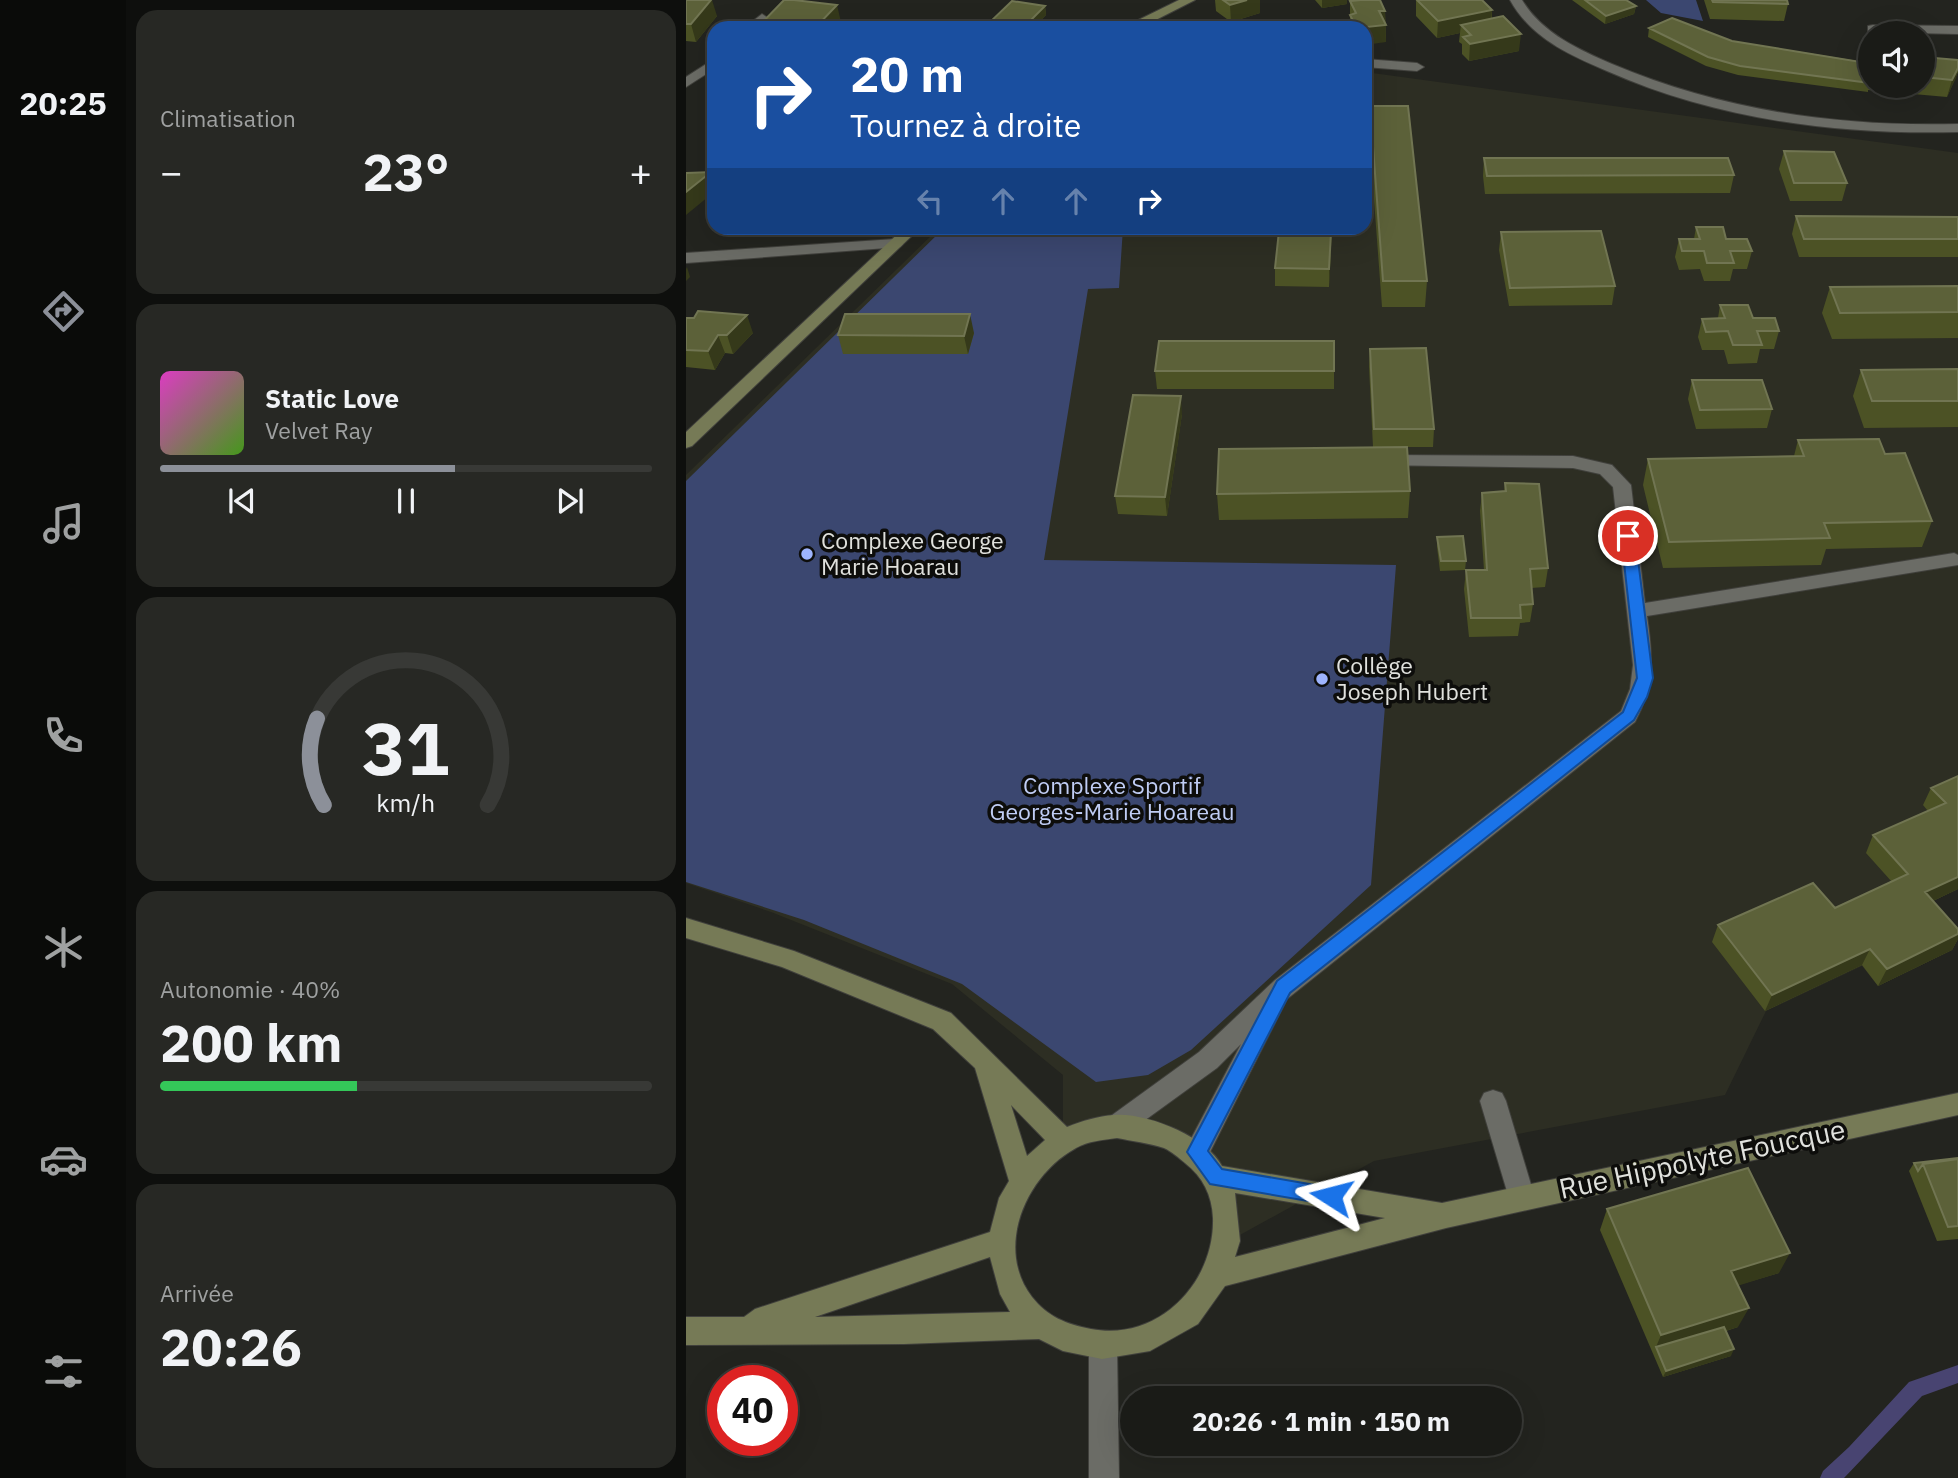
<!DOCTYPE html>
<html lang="fr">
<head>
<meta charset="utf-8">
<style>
	body { margin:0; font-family:"IBM Plex Sans",sans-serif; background:#272824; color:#f1f3f6; height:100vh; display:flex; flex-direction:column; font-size:26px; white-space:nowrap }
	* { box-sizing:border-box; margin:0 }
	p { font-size:23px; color:#9fa1a1 }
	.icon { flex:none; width:38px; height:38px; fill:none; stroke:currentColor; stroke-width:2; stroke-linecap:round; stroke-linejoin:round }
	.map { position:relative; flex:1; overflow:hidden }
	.side { display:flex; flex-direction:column; gap:10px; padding:10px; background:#0e0f0d; width:560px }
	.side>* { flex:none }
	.top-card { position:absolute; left:21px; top:21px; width:665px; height:214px; border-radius:21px; box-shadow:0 7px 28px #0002,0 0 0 2px #383936; background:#1a4fa0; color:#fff; overflow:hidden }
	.buttons { position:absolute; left:1172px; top:21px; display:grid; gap:14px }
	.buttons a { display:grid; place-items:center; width:77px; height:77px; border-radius:50%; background:#1a1b17; box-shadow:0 7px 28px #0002,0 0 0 2px #383936; font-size:35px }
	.speed { position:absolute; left:21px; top:1365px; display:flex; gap:14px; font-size:35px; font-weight:700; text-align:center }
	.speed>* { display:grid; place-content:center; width:91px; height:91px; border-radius:50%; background:#1a1b17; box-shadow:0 7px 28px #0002,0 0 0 2px #383936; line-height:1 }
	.speed .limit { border:10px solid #d22; background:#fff; color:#111 }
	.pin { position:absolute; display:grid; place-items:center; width:60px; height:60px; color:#fff; margin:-30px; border:4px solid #fff; border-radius:50%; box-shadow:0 2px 7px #0007 }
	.me { position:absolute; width:77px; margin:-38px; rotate:279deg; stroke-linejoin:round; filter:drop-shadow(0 0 5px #0008) }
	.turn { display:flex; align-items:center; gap:24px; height:147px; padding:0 28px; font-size:32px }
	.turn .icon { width:91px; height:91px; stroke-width:2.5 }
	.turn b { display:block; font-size:49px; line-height:60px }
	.lanes { display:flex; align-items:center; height:66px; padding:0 28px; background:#0003; justify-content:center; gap:35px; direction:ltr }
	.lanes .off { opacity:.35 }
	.big { font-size:52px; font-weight:700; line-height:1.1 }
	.side .tile { flex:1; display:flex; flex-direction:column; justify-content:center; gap:10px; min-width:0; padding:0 24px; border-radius:21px; background:#272824 }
	.side .dial { align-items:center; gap:0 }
	.dial svg { height:182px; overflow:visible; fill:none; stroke:#383936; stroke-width:7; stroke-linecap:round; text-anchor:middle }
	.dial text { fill:#f1f3f6; stroke:none }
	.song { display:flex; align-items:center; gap:21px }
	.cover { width:84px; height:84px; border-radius:10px; background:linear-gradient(135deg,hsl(310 70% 55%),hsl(100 70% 35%)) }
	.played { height:7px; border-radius:4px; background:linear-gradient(90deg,#8c9099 60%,#383936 60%) }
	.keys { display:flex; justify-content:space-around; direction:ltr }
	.heat { display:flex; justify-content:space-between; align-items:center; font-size:38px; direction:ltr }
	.charge { height:10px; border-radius:5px; background:linear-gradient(90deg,#34c759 40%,#383936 0) }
	.trip { position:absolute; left:434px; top:1386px; width:402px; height:70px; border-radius:35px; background:#1a1b17; box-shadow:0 7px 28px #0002,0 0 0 2px #383936; font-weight:700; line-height:70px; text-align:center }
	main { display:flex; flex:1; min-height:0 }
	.dock { display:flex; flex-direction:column; width:126px; justify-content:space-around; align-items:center; background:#0a0b09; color:#9fa1a1 }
	.dock .icon { width:49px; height:49px }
	.dock .active { color:#8c9099 }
	.dock b { font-size:32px; color:#f1f3f6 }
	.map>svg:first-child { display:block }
</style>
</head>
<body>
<main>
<nav class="dock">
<b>20:25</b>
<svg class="icon active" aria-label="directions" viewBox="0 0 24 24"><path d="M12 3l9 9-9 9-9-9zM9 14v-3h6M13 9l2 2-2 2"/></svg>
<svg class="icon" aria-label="music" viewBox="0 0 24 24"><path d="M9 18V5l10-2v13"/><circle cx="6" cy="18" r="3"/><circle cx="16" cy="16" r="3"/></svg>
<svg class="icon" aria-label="phone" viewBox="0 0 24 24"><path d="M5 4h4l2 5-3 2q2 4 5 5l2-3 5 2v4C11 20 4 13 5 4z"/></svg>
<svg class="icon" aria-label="climate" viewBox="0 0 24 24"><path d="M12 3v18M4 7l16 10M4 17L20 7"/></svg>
<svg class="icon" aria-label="car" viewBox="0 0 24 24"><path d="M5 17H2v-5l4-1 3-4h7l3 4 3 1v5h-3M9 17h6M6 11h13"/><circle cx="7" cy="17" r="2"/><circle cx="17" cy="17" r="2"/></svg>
<svg class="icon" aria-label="filters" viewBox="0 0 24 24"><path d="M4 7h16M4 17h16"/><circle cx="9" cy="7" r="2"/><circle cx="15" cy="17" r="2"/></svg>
</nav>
<section class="side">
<div class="tile"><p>Climatisation</p>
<div class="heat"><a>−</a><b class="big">23°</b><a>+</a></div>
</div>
<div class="tile">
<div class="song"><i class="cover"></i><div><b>Static Love</b><p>Velvet Ray</p></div></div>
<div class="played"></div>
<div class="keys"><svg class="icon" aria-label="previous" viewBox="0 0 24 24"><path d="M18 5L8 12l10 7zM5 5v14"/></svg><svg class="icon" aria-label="pause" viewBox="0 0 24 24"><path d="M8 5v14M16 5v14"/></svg><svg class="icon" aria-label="next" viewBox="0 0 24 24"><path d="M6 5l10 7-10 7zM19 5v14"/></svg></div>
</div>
<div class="tile dial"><svg viewBox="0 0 100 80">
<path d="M14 69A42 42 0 1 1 86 69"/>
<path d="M14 69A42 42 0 0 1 11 31" stroke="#8c9099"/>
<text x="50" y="56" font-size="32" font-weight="700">31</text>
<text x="50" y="72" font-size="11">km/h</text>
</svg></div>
<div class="tile"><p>Autonomie · 40%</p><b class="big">200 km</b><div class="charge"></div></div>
<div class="tile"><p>Arrivée</p><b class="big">20:26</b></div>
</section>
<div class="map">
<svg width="1272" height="1478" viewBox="0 0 1272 1478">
	<rect width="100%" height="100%" fill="#23241f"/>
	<path fill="#2d2e23" d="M 679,72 L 1272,153 L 1272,889 L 1230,909 L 1266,950 L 1192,986 L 1176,966 L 1080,1011 L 1039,1095 L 688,1161 L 543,1241 L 531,1177 L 458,1127 L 377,1141 L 377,1075 L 266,984 L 85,912 L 0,883 L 0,475 L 253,228 L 679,228 Z"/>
	<path fill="#3b4770" d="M 960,0 L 1010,0 L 1017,21 L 975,13 Z
		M 258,228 L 437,228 L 433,288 L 402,289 L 358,560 L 710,565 L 685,885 L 505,1050 L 462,1075 L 410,1082 L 276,984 L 118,920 L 0,882 L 0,481 Z"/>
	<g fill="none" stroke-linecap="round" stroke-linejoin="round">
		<path fill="#484471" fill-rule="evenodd" d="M 1272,1365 L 1272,1383 L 1236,1396 L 1158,1478 L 1134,1478 L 1137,1471 L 1163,1447 L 1223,1382 Z"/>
		<g stroke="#40403c" stroke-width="2">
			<path id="lane" d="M 1187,25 L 1272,26 L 1272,34 L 1182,32 L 1182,26 Z
				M 695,455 L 887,456 L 926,465 L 945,485 L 959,603 L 1268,553 L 1272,555 L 1272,565 L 961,616 C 967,657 969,685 949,722 L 601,999 L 520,1160 L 511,1164 L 502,1160 L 498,1152 L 555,1044 L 531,1068 L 440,1134 L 431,1138 L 422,1134 L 418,1126 L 422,1118 L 513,1052 L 589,980 L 935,711 L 944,689 L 947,665 L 927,487 L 914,474 L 887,468 L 689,465 L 686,461 Z
				M 807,1090 L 816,1093 L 820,1101 L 849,1198 L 845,1207 L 836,1210 L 827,1207 L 823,1198 L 794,1101 L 798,1093 Z
				M 417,1331 L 427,1335 L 431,1345 L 433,1478 L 403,1478 L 403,1345 L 407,1335 Z"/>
		</g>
		<g stroke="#40403c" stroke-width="2">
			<path id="street" d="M 824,0 L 836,0 C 856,33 892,49 926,64 C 1037,111 1153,127 1272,124 L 1272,132 C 1152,135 1032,120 921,71 C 883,55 845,38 824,0 Z
				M 76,14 L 82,18 L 73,28 L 58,28 Z
				M 28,59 L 28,69 L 0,87 L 0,77 Z
				M 679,59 L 731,63 L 738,67 L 731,71 L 679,67 Z
				M 209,239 L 217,244 L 214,247 L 0,263 L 0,253 Z"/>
		</g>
		<g stroke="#40403c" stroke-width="2">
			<path id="secondary" d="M 493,0 L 509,0 L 454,28 L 436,28 Z
				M 218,228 L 234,228 L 6,446 L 0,448 L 0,432 Z
				M 0,918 L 108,951 L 265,1013 L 381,1127 C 396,1121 412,1116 428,1115 C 460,1112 521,1137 536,1166 L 756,1203 L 1272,1093 L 1272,1115 L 760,1228 L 539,1286 L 512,1324 L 464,1351 L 416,1359 L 377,1351 L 353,1339 L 218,1344 L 0,1345 L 0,1317 L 58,1317 L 69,1309 L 304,1232 L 313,1198 L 323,1181 L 289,1068 L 247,1029 L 96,967 L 0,938 ZM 325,1105 L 359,1140 L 341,1156 ZM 431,1138 C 446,1141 463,1143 478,1148 C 485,1151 493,1158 499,1163 C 517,1177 526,1195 527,1218 C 529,1282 473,1342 405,1329 C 380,1324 362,1317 346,1297 C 308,1248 340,1175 390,1148 C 402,1141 417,1140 431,1138 ZM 549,1193 L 699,1218 L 549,1257 L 554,1241 ZM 304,1257 L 314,1294 L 324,1312 L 129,1317 Z"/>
		</g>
		<use href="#lane" fill="#6b6c66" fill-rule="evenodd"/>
		<use href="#street" fill="#6b6c66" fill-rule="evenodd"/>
		<use href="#secondary" fill="#767a56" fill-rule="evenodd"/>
	</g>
	<path fill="#4c5225" d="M 0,0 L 31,16 L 10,42 L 0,41 Z
		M 529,0 L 574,0 L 574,13 L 545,22 L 530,11 Z
		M 629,0 L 661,0 L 661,4 L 636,8 Z
		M 730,0 L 796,0 L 806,10 L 806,18 L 833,51 L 783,61 L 776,54 L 776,44 L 773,42 L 774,33 L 751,38 L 730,16 Z
		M 886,0 L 940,0 L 950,6 L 948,14 L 919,24 Z
		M 1018,0 L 1101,0 L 1102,4 L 1098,21 L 1024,19 Z
		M 664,1 L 699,11 L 700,42 L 679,28 L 664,28 Z
		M 359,6 L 360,15 L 347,28 L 302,28 L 302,24 Z
		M 963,28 L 1179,62 L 1182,51 L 1185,51 L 1185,86 L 1237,86 L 1237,57 L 1272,60 L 1272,72 L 1261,97 L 1182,90 L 1182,92 L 1052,75 L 1020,66 L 962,37 Z
		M 684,106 L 741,281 L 739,307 L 696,307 L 683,132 Z
		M 1098,151 L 1161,183 L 1156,201 L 1104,201 L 1093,169 Z
		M 798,158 L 1048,175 L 1044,193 L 799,194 L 797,176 Z
		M 1110,216 L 1272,217 L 1272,257 L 1113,257 L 1106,234 Z
		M 1010,227 L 1040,239 L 1066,251 L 1061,269 L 1047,269 L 1044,281 L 1018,281 L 1014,269 L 993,270 L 989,257 L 993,239 L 1008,239 Z
		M 593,228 L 646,228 L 643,287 L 589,286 L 589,268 Z
		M 815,232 L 929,286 L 926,305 L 823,306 L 813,250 Z
		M 1144,287 L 1272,312 L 1272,338 L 1146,339 L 1136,313 Z
		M 1034,305 L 1067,318 L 1093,331 L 1088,349 L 1074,349 L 1071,363 L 1042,364 L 1038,350 L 1016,350 L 1012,337 L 1016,319 L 1032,318 Z
		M 0,318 L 67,333 L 47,354 L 39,353 L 29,370 L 0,367 Z
		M 288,333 L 282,354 L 157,354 L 152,335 Z
		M 648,341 L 648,389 L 471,389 L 469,371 Z
		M 684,349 L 748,429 L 747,447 L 721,447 L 724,491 L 722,518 L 533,520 L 531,494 L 687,447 L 683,367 Z
		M 1272,369 L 1272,427 L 1178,428 L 1167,396 L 1175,370 Z
		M 1006,380 L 1086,409 L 1081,428 L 1010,429 L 1002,399 Z
		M 496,414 L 481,516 L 432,514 L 429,496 Z
		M 1112,440 L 1199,454 L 1246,521 L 1236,547 L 1140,549 L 1135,565 L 977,568 L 957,485 L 962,459 L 1108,456 Z
		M 819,483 L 862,568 L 859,587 L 845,588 L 847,604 L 844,622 L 834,623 L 832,636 L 783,637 L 778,589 L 780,570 L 798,570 L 794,511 L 796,493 L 818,491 Z
		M 751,537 L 780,561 L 779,570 L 754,571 L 751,547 Z
		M 1272,776 L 1272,889 L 1247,901 L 1272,929 L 1272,939 L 1266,950 L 1192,986 L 1176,965 L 1079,1011 L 1026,942 L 1032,925 L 1149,908 L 1206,882 L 1180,853 L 1187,835 L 1242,811 L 1237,805 L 1245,788 Z
		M 1272,1158 L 1272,1239 L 1251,1241 L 1223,1171 L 1228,1163 Z
		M 921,1209 L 1093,1273 L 1052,1285 L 1052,1327 L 1040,1331 L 1045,1356 L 977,1377 L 914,1230 Z"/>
	<path fill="#35391a" d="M 26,0 L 31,16 L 10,42 L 5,24 Z
		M 561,0 L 574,0 L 574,13 L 545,22 L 544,5 Z
		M 636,0 L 661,0 L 661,4 L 636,8 Z
		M 151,5 L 155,22 L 149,28 L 129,28 Z
		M 359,6 L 360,15 L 347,28 L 337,28 Z
		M 950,6 L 948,14 L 919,24 L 920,16 Z
		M 806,10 L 805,27 L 775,25 L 774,33 L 751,38 L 752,21 Z
		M 693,11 L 699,11 L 700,42 L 679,45 L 679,28 L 674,28 Z
		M 835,34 L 833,51 L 783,61 L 784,44 Z
		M 1272,68 L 1270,78 L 1261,97 L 1266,80 Z
		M 25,172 L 28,182 L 28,192 L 0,215 L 0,192 Z
		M 645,228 L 645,250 L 643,287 L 643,269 Z
		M 1,267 L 4,277 L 0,281 L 0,269 Z
		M 284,314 L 288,333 L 282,354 L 278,336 Z
		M 61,315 L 67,333 L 47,354 L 41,335 Z
		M 32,335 L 39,353 L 29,370 L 22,351 Z
		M 495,396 L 496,414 L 481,516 L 479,497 Z
		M 1272,877 L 1272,889 L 1230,909 L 1239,892 Z
		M 1272,934 L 1272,939 L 1266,950 L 1192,986 L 1201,969 Z
		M 1184,949 L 1176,965 L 1079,1011 L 1086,995 Z
		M 1104,1253 L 1093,1273 L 1035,1291 L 1045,1271 Z
		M 1063,1308 L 1052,1327 L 972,1352 L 970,1347 L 975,1335 Z
		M 1048,1349 L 1045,1356 L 977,1377 L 980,1371 Z"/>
	<path fill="#5c6139" stroke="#717552" stroke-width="2" d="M 0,0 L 25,0 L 5,24 L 0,24 Z
		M 98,0 L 108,0 L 151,5 L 129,28 L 71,28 Z
		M 537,0 L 561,0 L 544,5 Z
		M 675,0 L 694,0 L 699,11 L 693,11 L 700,25 L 671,28 L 664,15 L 670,13 L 664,1 Z
		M 731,0 L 796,0 L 806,10 L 752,21 Z
		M 899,0 L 940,0 L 950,6 L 920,16 Z
		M 1026,0 L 1101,0 L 1102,4 L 1027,2 Z
		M 326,1 L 359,6 L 337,28 L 329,28 L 302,24 Z
		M 817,16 L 835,34 L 784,44 L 777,37 L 785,35 L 775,25 Z
		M 986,18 L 1046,41 L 1181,63 L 1184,83 L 1054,66 L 1022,57 L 963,28 Z
		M 1182,51 L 1185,51 L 1185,66 Z
		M 1237,57 L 1272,60 L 1272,68 L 1266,80 L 1237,77 Z
		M 684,106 L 722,106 L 741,281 L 697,281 Z
		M 1098,151 L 1148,152 L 1161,183 L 1108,183 Z
		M 798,158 L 1042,158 L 1048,175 L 801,176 Z
		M 25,172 L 0,192 L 0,173 Z
		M 1110,216 L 1272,217 L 1272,239 L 1118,239 Z
		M 1010,227 L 1037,227 L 1040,239 L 1061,239 L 1066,251 L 1044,251 L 1048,263 L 1021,263 L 1018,251 L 996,251 L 993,239 L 1014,239 Z
		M 593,231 L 645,232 L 643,269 L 589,268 Z
		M 915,231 L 929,286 L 824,288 L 815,232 Z
		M 1272,286 L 1272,312 L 1154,313 L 1144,287 Z
		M 1034,305 L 1062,305 L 1067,318 L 1089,318 L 1093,331 L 1071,331 L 1076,345 L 1047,345 L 1042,331 L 1020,332 L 1016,319 L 1039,318 Z
		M 12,311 L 61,315 L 41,335 L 32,335 L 22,351 L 0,350 L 0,318 L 8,318 Z
		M 159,314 L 284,314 L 278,336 L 152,335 Z
		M 473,341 L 648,341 L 648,371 L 469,371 Z
		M 740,348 L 748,429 L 688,429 L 684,349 Z
		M 1272,369 L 1272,401 L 1186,401 L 1175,370 Z
		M 1006,380 L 1076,380 L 1086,409 L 1014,410 Z
		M 447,395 L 495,396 L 479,497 L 429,496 Z
		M 1193,439 L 1199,454 L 1219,453 L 1246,521 L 1138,523 L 1144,538 L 983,542 L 962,459 L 1118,456 L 1112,440 Z
		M 721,447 L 724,491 L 531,494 L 533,449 Z
		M 819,483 L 853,484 L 862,568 L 844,569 L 847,604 L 834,605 L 835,618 L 785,618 L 780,570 L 801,570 L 796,493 L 820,491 Z
		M 777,536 L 780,561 L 755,561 L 751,537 Z
		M 1272,776 L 1272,877 L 1239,892 L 1272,929 L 1272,934 L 1201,969 L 1184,949 L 1086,995 L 1032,925 L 1127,883 L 1149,908 L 1222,874 L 1187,835 L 1260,803 L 1245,788 Z
		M 1272,1158 L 1272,1159 L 1237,1164 L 1232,1171 L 1228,1163 Z
		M 1272,1159 L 1272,1226 L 1262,1227 L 1237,1164 Z
		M 1062,1168 L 1104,1253 L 1045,1271 L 1063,1308 L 975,1335 L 921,1209 Z
		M 1038,1327 L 1048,1349 L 980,1371 L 970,1347 Z"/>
	<path fill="#1a73e8" stroke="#114b97" stroke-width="2" d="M 942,531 L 949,536 L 967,678 L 961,697 L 948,720 L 604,993 L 522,1151 L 536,1169 L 652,1189 L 655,1196 L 652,1202 L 645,1205 L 524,1184 L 501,1152 L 591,981 L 937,712 L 951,678 L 935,536 Z"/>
	<g fill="#9eb4fd" stroke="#0d0d0b" stroke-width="2.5">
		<circle cx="121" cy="554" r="7"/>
		<circle cx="636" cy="679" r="7"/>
	</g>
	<g text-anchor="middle" stroke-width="7" stroke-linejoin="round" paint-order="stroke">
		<g font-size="23" fill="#e0e1dd" stroke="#0d0d0b" text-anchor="start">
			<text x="135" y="549">Complexe George<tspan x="135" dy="26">Marie Hoarau</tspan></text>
			<text x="650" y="674">Collège<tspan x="650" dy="26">Joseph Hubert</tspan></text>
		</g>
		<g font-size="23" fill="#c0cdf5" stroke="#0d0d0b">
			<text x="426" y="794">Complexe Sportif<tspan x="426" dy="26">Georges-Marie Hoareau</tspan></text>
		</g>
		<g font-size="28" fill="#e0e1dd" stroke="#0d0d0b">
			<text transform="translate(1016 1159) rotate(-12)" y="10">Rue Hippolyte Foucque</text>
		</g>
	</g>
</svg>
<div class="buttons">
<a><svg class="icon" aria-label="sound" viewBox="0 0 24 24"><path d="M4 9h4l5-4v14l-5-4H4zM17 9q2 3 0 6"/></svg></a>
</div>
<div class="speed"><div class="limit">40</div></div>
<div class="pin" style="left:942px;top:536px;background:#d93025"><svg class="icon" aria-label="arrive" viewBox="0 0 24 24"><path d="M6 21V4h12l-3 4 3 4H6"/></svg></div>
<svg class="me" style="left:645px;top:1196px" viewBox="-20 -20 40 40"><path d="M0-17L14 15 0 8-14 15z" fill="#1a73e8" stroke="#fff" stroke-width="4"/></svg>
<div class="trip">20:26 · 1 min · 150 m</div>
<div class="top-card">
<div class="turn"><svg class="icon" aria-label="right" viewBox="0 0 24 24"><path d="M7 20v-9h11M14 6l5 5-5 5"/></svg><div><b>20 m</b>Tournez à droite</div></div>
<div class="lanes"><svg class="icon off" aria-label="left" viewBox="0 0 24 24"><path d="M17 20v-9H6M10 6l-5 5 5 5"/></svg><svg class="icon off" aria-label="ahead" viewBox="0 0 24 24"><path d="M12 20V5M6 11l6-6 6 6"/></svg><svg class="icon off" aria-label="ahead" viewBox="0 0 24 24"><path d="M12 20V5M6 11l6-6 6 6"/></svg><svg class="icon" aria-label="right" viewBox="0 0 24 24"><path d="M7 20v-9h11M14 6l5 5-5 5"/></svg></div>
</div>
</div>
</main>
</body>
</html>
